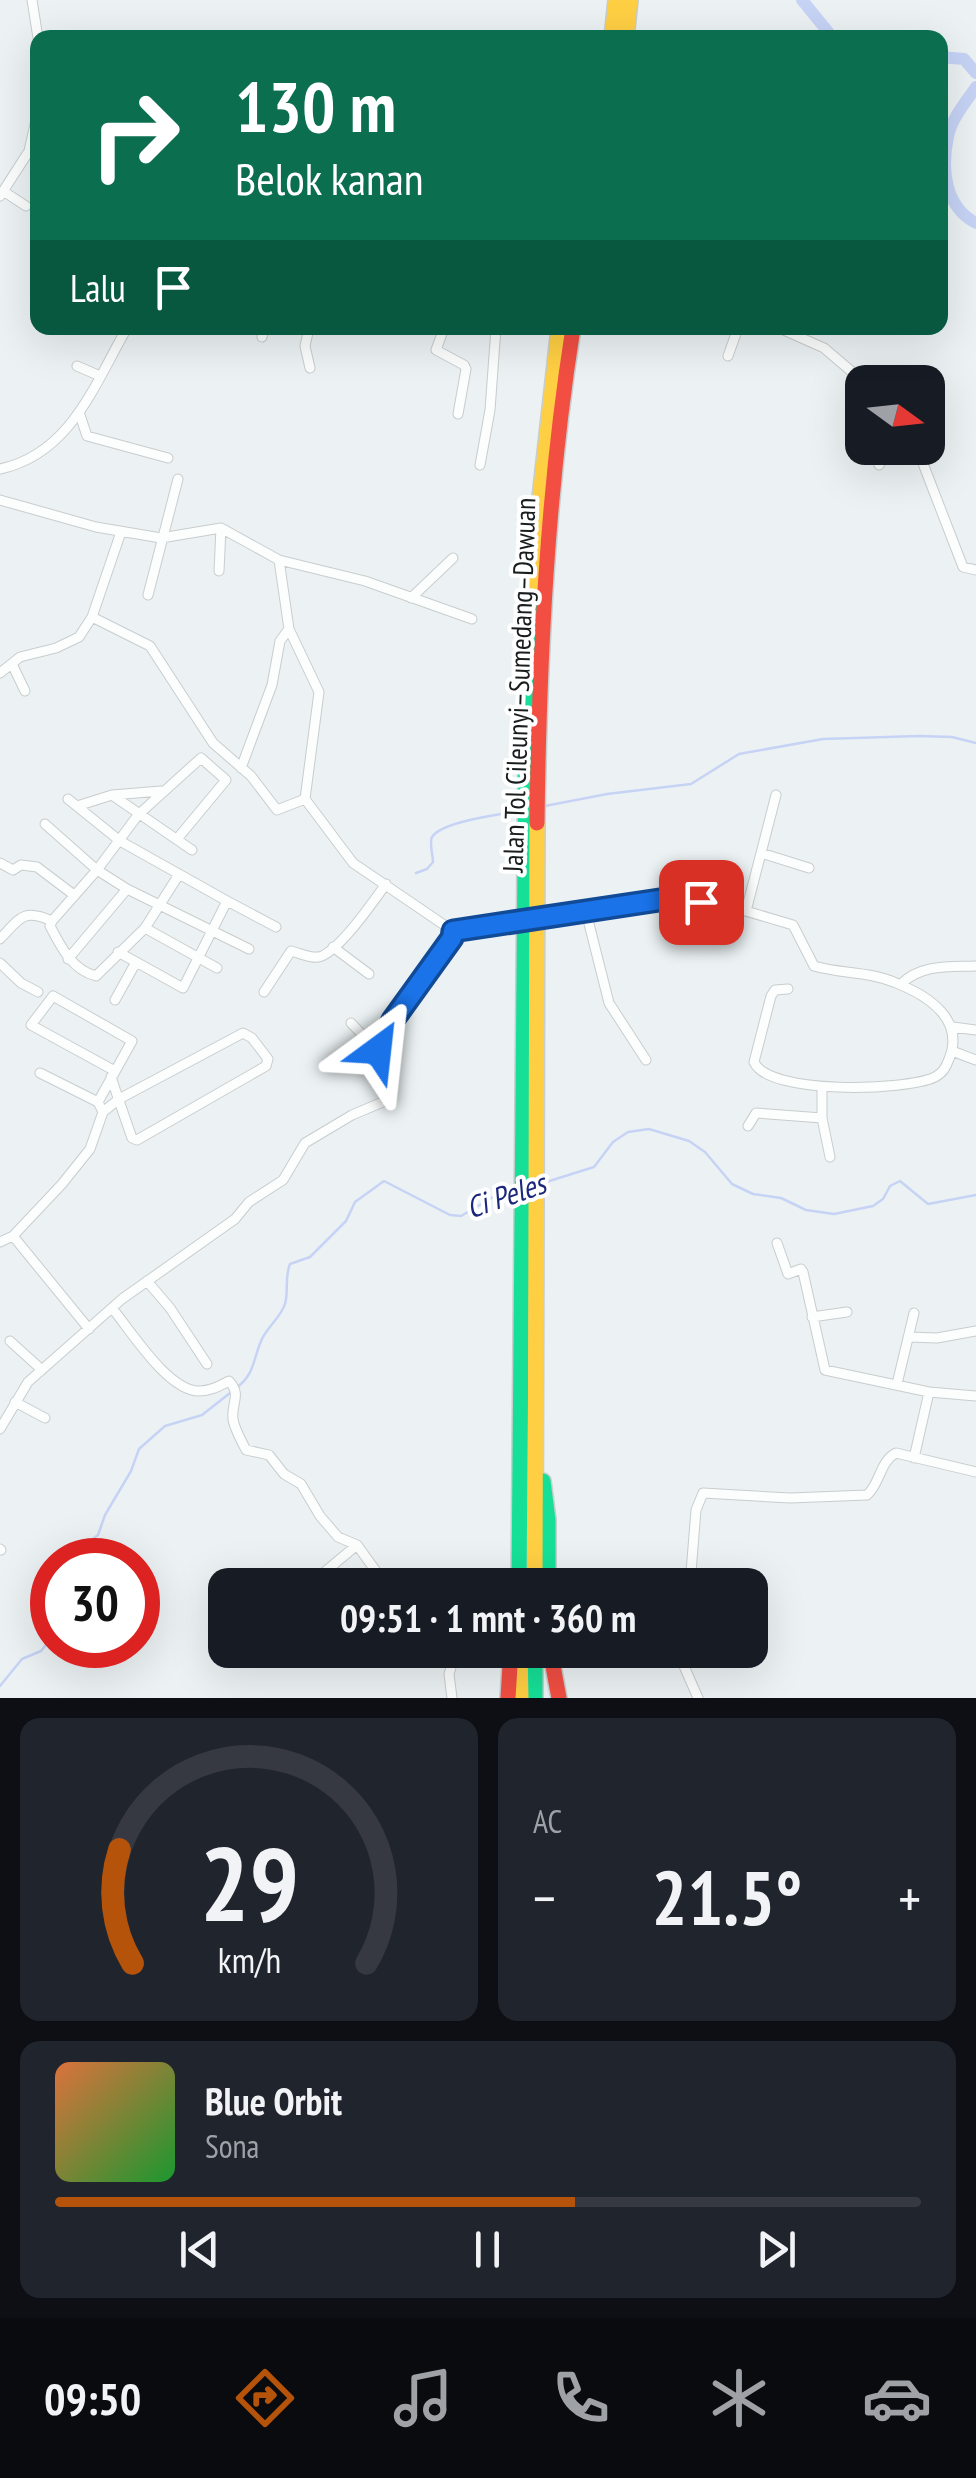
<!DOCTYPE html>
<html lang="id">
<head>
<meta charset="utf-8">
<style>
	body { margin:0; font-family:"PT Sans Narrow",sans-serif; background:#20242c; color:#f1f3f6; height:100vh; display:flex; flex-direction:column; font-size:38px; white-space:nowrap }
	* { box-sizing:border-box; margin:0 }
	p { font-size:32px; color:#9ea1a6 }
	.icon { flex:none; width:55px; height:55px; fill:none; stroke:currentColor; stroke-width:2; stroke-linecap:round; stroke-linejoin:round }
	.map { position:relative; height:1698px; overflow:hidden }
	.side { display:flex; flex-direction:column; gap:20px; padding:20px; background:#0d0f14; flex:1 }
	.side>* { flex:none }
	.top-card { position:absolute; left:30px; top:30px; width:918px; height:305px; border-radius:20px; box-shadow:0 10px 40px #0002; background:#0b6e4f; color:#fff; overflow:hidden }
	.needle { width:65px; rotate:105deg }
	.buttons { position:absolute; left:845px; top:365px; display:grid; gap:20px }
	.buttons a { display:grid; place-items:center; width:100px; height:100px; border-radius:20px; background:#171b24; box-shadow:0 10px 40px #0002; font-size:50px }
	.speed { position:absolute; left:30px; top:1538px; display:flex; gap:20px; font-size:50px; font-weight:700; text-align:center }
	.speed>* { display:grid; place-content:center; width:130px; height:130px; border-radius:50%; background:#171b24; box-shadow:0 10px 40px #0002; line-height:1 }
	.speed .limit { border:15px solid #d22; background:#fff; color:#111 }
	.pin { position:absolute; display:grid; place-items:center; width:85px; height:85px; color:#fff; margin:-42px; border-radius:20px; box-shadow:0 5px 15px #0006 }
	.me { position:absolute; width:110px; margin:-55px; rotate:30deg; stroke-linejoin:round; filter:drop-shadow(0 0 8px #0008) }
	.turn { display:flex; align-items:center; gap:35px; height:210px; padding:0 40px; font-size:45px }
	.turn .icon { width:130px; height:130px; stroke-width:2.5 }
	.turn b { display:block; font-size:70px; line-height:85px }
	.then { display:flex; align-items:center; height:95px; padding:0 40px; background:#0003; gap:20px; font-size:38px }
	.big { font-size:75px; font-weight:700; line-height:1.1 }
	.side .widget { flex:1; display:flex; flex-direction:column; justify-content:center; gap:15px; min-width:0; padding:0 35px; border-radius:20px; background:#20242c }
	.side .dial { align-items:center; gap:0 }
	.dial svg { height:260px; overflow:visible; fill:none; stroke:#363941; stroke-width:7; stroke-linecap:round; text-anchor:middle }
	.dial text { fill:#f1f3f6; stroke:none }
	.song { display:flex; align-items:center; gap:30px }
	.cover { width:120px; height:120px; border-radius:15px; background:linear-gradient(135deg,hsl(20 70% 55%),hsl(130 70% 35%)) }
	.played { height:10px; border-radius:5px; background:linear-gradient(90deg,#b45309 60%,#363941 60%) }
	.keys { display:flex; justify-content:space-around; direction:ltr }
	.heat { display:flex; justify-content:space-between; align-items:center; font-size:55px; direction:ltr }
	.side .tiles { flex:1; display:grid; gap:20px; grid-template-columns:1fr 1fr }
	.widget:last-child { grid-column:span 2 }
	.trip { position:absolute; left:208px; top:1568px; width:560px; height:100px; border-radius:20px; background:#171b24; box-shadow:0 10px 40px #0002; font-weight:700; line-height:100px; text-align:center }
	.tab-bar { display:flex; height:160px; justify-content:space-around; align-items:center; background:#090b0e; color:#9ea1a6 }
	.tab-bar .icon { width:70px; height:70px }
	.tab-bar .selected { color:#b45309 }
	.tab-bar b { font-size:45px; color:#f1f3f6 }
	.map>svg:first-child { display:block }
</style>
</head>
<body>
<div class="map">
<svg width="976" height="1698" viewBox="0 0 976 1698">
	<rect width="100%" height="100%" fill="#ecf2f4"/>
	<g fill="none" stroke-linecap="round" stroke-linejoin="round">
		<path stroke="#c6d3f5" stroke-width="2.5" d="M 545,806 L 607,794 L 691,784 L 739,754 L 823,739 L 919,736 L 952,737 L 976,743
			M 416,873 L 427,869 L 433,862 C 433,856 429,842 432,837 C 442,821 500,815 518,811
			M 543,1183 L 594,1167 L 613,1142 L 628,1132 L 649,1129 L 689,1141 L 705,1152 L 732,1184 L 753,1194 L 781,1198 L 806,1210 L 834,1214 L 873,1206 L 883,1199 L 890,1186 L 900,1181 L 928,1204 L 976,1195
			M 236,1388 C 255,1375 253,1358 262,1339 C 268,1326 281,1317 285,1304 C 289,1290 284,1279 290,1264 L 310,1257 L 346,1221 L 355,1202 L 384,1181 L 450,1215 L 461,1216 L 495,1196 L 516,1190
			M 65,1560 L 98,1535 L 105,1515 L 131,1471 L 139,1449 L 165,1426 L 202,1415 L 230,1393
			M 0,1686 L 22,1659 L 41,1651 L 50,1640 L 41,1596 L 52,1574"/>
		<path stroke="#c6d3f5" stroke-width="12" d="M 802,0 L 833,38
			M 940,57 L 964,59 L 976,73
			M 976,87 C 966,102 951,119 948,137 C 941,169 945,207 976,223"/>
		<g stroke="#c8cdcd" stroke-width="11">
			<path id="street" d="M 32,0 L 38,38
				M 3,191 L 26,206
				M 0,196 L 29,151 L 38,111
				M 309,328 L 305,346 L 310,368
				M 444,328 L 436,350 L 464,365 L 466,369 L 458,414
				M 779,328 L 824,348 L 864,382
				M 262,337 L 264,328
				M 728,356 L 738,328
				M 77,366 L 100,376
				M 80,415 L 87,436 L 168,458
				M 917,448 L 963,567 L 976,570
				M 480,465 L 490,410 L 496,328
				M 879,465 L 890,448
				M 0,469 C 71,454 95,383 127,328
				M 0,500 L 96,527 L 161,538 L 221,528 L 279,560 L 365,581 L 472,619
				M 279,560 L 289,629 L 319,692 L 305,799 L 353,863 L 453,931 L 473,930
				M 219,571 L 221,528
				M 148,595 L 178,479
				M 411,598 L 453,558
				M 92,617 L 150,646 L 213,743 L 251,776 L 277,810 L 305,799
				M 12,664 L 25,691
				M 0,673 L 20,657 L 56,648 L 79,637 L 92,617 L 121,532
				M 241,768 L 272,685 L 280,641 L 289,629
				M 112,795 L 192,850
				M 68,799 L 120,841 L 227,901 L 183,988 L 118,952
				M 77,806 L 112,795 L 161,791
				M 45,824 L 97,870 L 127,889 L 249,949
				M 761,853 L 809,868
				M 0,863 L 13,870 L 21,865 L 37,867 L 74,895
				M 227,901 L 276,927
				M 746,911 L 776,795
				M 586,912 L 609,1003 L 646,1060
				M 568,915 L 666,899 L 722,904 L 793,925 L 814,966 C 841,974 869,971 896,983 C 929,996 965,1020 949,1059 C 946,1067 943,1073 935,1077 C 906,1091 768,1095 754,1062 L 771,996 L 775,990 L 788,989
				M 52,921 L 50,926 C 61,947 72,970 96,976 L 145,928 L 178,876
				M 145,928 L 217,968
				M 0,939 C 20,918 23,908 52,921 L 97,870 L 138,815 L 201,758 L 226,780 L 177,839
				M 333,947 L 369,974
				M 68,959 L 127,889
				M 0,963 L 21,983 L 38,992
				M 901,984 C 921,964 949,967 976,966
				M 264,992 L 291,951 C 300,953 313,960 322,956 C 342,947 373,902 386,884
				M 115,1000 L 135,964
				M 351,1023 L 378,1051
				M 953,1027 L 976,1030
				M 952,1051 L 976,1060
				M 40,1073 L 98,1102
				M 822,1087 L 822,1118 L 830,1157
				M 103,1112 L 119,1099 L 243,1033 L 252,1038 L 268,1059 L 266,1066 L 137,1140 L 132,1138 C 125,1118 118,1098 111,1077
				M 748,1126 L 756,1113 L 822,1118
				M 13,1236 L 62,1184 L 90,1149 L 103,1112 L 98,1102 L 132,1041 L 53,996 L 31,1025 L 115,1071
				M 0,1242 L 13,1236 L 89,1329
				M 777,1243 L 788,1274 L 801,1269 L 803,1272 L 825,1370 L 929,1392 L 914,1458
				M 147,1281 L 170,1308 L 207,1364
				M 112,1308 C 131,1331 168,1391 199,1391 C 211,1391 219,1386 229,1381 C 242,1395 231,1403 233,1419 C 234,1428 242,1442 246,1450 L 269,1455 L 284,1474 L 301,1484 L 320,1516 L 338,1537 L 357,1545 L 386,1585
				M 812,1317 L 847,1312
				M 909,1337 L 937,1338 L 976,1331
				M 10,1341 L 42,1370
				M 897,1384 L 914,1313
				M 929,1392 L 976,1396
				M 15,1402 L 45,1418
				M 0,1429 L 28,1382 L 122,1299 L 235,1219 L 249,1202 L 283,1180 L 305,1143 L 352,1115 L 385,1101 C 388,1085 377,1070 378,1054 C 380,1030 436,961 452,938 L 453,931
				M 0,1549 L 1,1550
				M 316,1585 L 321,1575 L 357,1545
				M 690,1585 L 696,1510 L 703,1493 L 790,1498 L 867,1495 C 880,1484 880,1461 896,1453 L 976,1472
				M 677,1650 L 698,1698
				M 452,1698 L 449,1674 L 456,1650"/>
		</g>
		<g stroke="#c8cdcd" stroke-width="18">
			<path id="fast" d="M 543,1481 L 548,1520 L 548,1585
				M 519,1585 L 526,737 L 532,596
				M 535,1650 L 535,1698"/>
		</g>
		<g stroke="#c8cdcd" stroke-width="18">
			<path id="slow" d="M 612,38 L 616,0
				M 626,38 L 630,0
				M 532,596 L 534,551 L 559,328
				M 535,1585 L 537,823
				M 520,1652 L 521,1698"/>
		</g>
		<g stroke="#c8cdcd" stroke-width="18">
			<path id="jam" d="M 537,823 C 539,657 547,492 573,328
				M 550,1650 L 559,1698
				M 508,1698 L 511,1650"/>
		</g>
		<use href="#street" stroke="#fcfdfd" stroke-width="9"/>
		<use href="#fast" stroke="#16e098" stroke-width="15"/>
		<use href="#slow" stroke="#ffcf43" stroke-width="15"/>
		<use href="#jam" stroke="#f24e42" stroke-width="15"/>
		<g stroke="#c8cdcd" stroke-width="11" stroke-linecap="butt">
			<path id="street-bridge" d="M 473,930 L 568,915"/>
		</g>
		<use href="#street-bridge" stroke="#fcfdfd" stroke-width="9"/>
	</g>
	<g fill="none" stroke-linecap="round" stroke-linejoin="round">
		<g stroke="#114b97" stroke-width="25">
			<path id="route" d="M 378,1050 L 393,1020 L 452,938 L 453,931 L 666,899 L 701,902"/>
		</g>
		<use href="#route" stroke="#1a73e8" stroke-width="18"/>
	</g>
	<g text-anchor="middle" stroke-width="8" stroke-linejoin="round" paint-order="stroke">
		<g font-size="28" fill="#191d1e" stroke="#fff">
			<text transform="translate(519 685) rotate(-88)" y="10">Jalan Tol Cileunyi–Sumedang–Dawuan</text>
		</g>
		<g font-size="30" font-style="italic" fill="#1b277c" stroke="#fff">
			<text transform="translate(506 1196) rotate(-19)" y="10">Ci Peles</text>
		</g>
	</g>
</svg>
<div class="buttons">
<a><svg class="needle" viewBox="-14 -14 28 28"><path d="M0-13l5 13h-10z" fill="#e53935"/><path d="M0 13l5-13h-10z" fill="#9ea1a6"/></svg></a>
</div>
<div class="speed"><div class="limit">30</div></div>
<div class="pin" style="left:701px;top:902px;background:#d93025"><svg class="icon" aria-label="arrive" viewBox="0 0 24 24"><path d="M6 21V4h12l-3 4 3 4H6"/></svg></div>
<svg class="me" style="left:378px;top:1050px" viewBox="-20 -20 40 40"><path d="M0-17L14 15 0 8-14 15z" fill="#1a73e8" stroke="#fff" stroke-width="4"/></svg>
<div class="trip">09:51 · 1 mnt · 360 m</div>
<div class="top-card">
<div class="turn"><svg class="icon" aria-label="right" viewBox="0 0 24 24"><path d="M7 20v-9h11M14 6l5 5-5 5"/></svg><div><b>130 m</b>Belok kanan</div></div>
<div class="then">Lalu<svg class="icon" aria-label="arrive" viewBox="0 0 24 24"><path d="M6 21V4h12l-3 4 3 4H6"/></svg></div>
</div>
</div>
<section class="side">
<div class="tiles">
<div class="widget dial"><svg viewBox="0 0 100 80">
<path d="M14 69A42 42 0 1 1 86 69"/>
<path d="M14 69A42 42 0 0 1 10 34" stroke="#b45309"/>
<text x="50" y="56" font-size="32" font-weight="700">29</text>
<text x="50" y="72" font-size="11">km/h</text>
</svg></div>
<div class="widget"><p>AC</p>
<div class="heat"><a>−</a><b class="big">21.5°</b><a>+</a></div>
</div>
<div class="widget">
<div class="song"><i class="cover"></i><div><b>Blue Orbit</b><p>Sona</p></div></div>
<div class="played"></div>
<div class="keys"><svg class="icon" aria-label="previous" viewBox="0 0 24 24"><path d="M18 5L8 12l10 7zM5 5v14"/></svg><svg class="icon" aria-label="pause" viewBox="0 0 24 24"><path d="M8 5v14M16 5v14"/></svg><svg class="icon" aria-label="next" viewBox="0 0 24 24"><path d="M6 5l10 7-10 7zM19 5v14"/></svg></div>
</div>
</div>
</section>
<nav class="tab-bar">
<b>09:50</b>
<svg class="icon selected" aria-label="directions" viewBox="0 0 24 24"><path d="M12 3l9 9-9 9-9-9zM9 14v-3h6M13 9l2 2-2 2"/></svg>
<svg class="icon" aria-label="music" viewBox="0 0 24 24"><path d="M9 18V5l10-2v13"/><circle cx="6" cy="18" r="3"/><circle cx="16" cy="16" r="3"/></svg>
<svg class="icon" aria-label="phone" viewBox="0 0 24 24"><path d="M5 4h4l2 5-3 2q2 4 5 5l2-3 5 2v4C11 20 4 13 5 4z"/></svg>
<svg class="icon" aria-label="climate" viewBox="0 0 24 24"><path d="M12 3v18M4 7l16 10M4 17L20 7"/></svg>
<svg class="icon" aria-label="car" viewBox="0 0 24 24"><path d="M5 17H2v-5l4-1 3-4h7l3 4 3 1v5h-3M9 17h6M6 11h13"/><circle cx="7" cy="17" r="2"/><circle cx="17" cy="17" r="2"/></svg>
</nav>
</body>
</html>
